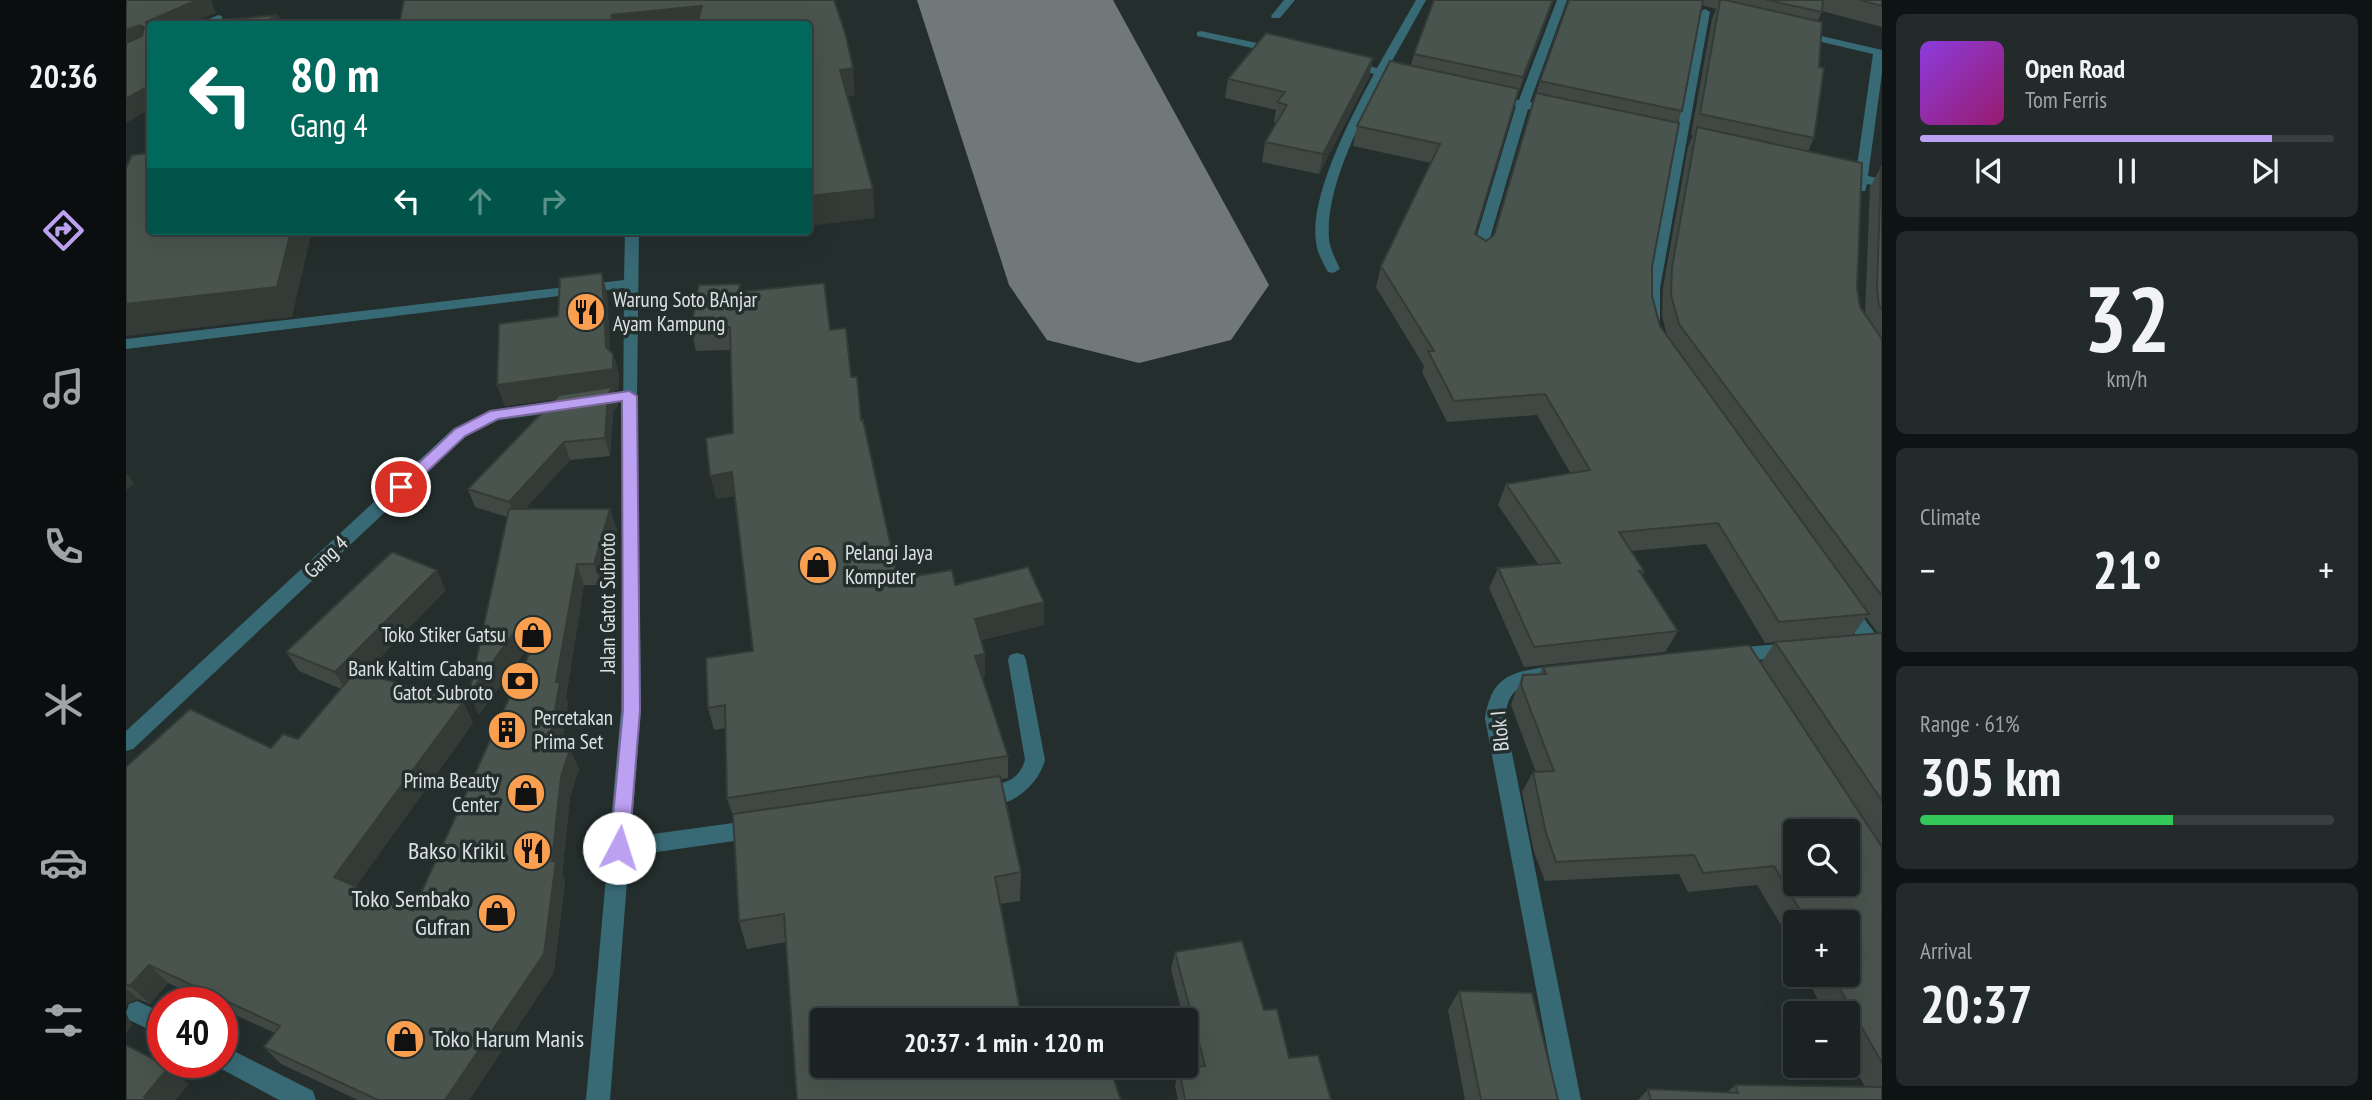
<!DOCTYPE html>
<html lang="en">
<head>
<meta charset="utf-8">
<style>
	body { margin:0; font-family:"PT Sans Narrow",sans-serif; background:#232a2a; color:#f1f3f6; height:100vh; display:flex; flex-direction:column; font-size:26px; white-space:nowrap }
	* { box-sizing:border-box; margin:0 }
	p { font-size:23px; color:#9fa4a5 }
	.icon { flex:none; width:38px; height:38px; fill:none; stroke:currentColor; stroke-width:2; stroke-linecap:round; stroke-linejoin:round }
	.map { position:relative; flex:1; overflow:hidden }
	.panel { display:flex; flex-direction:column; gap:14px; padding:14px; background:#0e1313; width:490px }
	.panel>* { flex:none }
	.hud { position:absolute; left:21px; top:21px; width:665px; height:214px; border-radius:7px; box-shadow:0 7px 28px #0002,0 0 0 2px #383f40; background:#00695c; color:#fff; overflow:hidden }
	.tools { position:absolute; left:1657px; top:819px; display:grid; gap:14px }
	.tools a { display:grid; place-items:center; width:77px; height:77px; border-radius:7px; background:#1a2222; box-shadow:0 7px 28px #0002,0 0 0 2px #383f40; font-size:35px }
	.speed { position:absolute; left:21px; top:987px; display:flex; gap:14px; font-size:35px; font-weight:700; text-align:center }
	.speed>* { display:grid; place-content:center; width:91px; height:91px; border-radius:50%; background:#1a2222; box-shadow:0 7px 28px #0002,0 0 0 2px #383f40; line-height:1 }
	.speed .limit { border:10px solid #d22; background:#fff; color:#111 }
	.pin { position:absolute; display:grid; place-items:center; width:60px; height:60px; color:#fff; margin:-30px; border:4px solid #fff; border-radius:50%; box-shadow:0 2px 7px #0007 }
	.me { position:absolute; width:77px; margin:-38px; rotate:5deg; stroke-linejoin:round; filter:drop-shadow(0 0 5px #0008) }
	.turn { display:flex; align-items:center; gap:24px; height:147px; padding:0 28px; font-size:32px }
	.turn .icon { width:91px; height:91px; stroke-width:2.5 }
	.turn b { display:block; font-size:49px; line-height:60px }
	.lanes { display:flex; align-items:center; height:66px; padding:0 28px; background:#0003; justify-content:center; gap:35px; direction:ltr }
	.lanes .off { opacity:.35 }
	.big { font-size:52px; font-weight:700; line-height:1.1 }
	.panel .tile { flex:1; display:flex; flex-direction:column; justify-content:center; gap:10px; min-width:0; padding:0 24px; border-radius:10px; background:#232a2a }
	.panel .dial { align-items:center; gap:0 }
	.dial b { font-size:91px; line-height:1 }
	.song { display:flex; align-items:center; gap:21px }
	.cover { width:84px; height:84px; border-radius:10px; background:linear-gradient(135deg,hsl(270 70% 55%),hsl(320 70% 35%)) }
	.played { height:7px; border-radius:4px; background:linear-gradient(90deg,#bca0f2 85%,#383f40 85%) }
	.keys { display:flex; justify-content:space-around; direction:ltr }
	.heat { display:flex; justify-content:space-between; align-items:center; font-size:38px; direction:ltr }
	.charge { height:10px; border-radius:5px; background:linear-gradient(90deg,#34c759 61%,#383f40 0) }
	.trip { position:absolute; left:684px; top:1008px; width:388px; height:70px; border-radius:7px; background:#1a2222; box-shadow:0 7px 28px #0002,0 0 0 2px #383f40; font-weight:700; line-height:70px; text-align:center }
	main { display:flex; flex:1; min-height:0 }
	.menu { display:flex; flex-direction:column; width:126px; justify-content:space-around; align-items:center; background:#0a0e0e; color:#9fa4a5 }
	.menu .icon { width:49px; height:49px }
	.menu .on { color:#bca0f2 }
	.menu b { font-size:32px; color:#f1f3f6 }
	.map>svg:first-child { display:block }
</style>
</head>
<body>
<main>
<nav class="menu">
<b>20:36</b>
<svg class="icon on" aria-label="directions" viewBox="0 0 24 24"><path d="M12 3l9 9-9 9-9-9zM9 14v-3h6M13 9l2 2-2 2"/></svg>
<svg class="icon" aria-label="music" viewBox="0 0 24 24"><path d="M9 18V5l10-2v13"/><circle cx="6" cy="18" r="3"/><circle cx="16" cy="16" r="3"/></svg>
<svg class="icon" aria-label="phone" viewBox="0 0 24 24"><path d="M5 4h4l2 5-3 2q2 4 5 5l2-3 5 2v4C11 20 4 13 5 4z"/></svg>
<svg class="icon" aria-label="climate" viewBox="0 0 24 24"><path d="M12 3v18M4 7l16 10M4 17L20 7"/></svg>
<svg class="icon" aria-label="car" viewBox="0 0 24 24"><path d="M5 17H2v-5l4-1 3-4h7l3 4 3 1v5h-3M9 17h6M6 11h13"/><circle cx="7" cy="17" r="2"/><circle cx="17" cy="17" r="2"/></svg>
<svg class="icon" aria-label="filters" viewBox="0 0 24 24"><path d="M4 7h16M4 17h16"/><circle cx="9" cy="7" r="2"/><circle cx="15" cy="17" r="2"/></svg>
</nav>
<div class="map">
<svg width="1756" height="1100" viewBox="0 0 1756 1100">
	<rect width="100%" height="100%" fill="#232e2d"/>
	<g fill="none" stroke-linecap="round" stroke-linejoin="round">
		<path fill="#707878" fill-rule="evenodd" d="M 791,0 L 987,0 L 1143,285 L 1105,340 L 1013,363 L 921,340 L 883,285 Z"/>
		<path fill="#386a76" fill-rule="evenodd" d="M 1158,0 L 1169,0 L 1154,18 L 1146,18 L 1145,16 Z
			M 1290,0 L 1300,0 L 1261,70 L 1287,78 L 1281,81 L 1258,76 C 1235,121 1199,187 1203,239 C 1204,249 1210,260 1214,269 L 1207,273 L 1202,272 C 1197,263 1191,252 1190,242 C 1183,196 1226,115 1248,74 L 1216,65 L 1222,62 L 1251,68 Z
			M 1431,0 L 1441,0 L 1404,102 L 1433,111 L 1427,115 L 1402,109 L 1359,255 L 1357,258 L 1347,258 L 1345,255 L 1390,106 L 1360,97 L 1366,93 L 1393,100 Z
			M 1579,9 L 1584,12 L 1534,288 L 1534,320 L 1527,324 L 1520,320 L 1520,288 L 1574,12 Z
			M 92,15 L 96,16 L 96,20 L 85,24 L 72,24 Z
			M 1075,31 L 1150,47 L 1156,50 L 1150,53 L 1071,36 L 1071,32 Z
			M 1674,31 L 1756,50 L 1756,73 L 1742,176 L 1756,179 L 1756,187 L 1741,184 L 1739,191 L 1729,191 L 1729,181 L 1709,174 L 1715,170 L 1730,173 L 1747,54 L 1670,36 L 1670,32 Z
			M 499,231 L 513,231 L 511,396 L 515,710 L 505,837 L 629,820 L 636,823 L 639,829 L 636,835 L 629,838 L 503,856 L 484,1100 L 460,1100 L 495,710 L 498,288 L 0,349 L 0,339 L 498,280 Z
			M 443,401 L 451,406 L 449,410 L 372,420 L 340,436 L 7,749 L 0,751 L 0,731 L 328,428 L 369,410 Z
			M 1721,602 L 1727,604 L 1751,636 L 1756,636 L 1756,650 L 1739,648 L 1715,614 L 1712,609 L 1715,604 Z
			M 1666,643 L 1673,645 L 1675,650 L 1673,655 L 1666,657 L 1606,662 L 1599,660 L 1597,655 L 1599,650 L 1606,648 Z
			M 891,653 L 898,655 L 900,660 L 919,760 C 911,789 878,814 847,803 L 844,797 L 847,791 C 868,783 891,787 899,760 L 882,660 L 884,655 Z
			M 1419,667 L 1426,670 L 1429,675 L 1426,680 C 1396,690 1384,681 1379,718 L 1455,1100 L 1431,1100 L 1359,718 C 1366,678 1381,673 1419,667 Z
			M 11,1001 L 37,1013 L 37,1036 L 3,1020 L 0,1013 L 3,1004 Z
			M 96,1045 L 187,1091 L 190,1100 L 153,1100 L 88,1065 L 86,1062 L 96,1062 Z"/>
	</g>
	<path fill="#404844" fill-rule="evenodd" d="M 1308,0 L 1428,0 L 1391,97 L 1390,97 L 1349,234 L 1360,241 L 1367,236 L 1414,81 L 1443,0 L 1756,0 L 1756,27 L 1696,11 L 1692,21 L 1688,138 L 1682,151 L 1731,288 L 1734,307 L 1739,315 L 1744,187 L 1755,167 L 1756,167 L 1756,1100 L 1512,1100 L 1522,1089 L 1601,1093 L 1609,1085 L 1739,1087 L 1722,1055 L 1722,1013 L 1699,1013 L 1679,975 L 1722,975 L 1722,922 L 1670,922 L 1670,950 L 1631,885 L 1562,892 L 1553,874 L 1419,881 L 1408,852 L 1396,792 L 1407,772 L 1410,772 L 1385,705 L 1388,696 L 1397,675 L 1413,674 L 1417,667 L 1635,663 L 1649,642 L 1752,633 L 1740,617 L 1727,635 L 1639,643 L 1580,544 L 1505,551 L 1518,571 L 1516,575 L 1552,631 L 1539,652 L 1398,667 L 1363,588 L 1372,568 L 1412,564 L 1372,505 L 1380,484 L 1445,474 L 1411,415 L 1321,422 L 1296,372 L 1298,366 L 1250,287 L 1255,266 L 1305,163 L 1227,146 L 1231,126 L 1285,65 L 1288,54 ZM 1576,5 L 1590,9 L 1586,19 L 1565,135 L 1567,135 L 1562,147 L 1537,288 L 1536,316 L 1541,335 L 1534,326 L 1526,296 L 1526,267 L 1551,123 L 1556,111 Z
		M 1247,58 L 1243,77 L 1193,174 L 1136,162 L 1139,142 L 1150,123 L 1148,122 L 1150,110 L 1099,98 L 1102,79 Z
		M 615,292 L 704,330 L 725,377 L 772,579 L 829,585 L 918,602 L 918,625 L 855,640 L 859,677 L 856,677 L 882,756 L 882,778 L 875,779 L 895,872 L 894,901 L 874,904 L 906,1070 L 983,1066 L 671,1100 L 660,942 L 621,949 L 613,921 L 608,819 L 601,798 L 600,728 L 588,730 L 582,708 L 627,651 L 608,496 L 590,499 L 607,433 L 604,350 L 570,351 L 565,328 Z
		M 481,293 L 484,352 L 487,354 L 493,375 L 492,390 L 488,390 L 492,405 L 487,412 L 484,456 L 444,460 L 399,509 L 491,530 L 475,585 L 458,585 L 440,697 L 442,703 L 435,748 L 453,769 L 444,797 L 436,875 L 439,880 L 428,972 L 343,1100 L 232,1100 L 155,1064 L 138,1047 L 149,1033 L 96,1009 L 96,1003 L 84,1003 L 42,983 L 24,1004 L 12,999 L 1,1003 L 0,1005 L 0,767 L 145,748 L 172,739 L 215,689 L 173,671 L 160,652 L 320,590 L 238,674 L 337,702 L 347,723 L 230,886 L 287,911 L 408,645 L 405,643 L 353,715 L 343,694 L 381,517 L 349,507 L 342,489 L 430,399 L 379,406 L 371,385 L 432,316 Z
		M 1049,952 L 1138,1010 L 1163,1058 L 1205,1100 L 1052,1100 L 1049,1086 L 1053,1069 L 1070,1067 L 1060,1030 L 1060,1020 L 1058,1020 L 1045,970 Z
		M 1333,991 L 1432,1100 L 1339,1100 L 1322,1010 Z"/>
	<path fill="#343b37" d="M 71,0 L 85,0 L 90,13 L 63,24 L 24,24 L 24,35 L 20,22 Z
		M 1427,0 L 1428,0 L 1391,97 L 1397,77 Z
		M 576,6 L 579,24 L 487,24 L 486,15 Z
		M 152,15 L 157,24 L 135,24 Z
		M 14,25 L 23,43 L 0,52 L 0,30 Z
		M 1247,58 L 1243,77 L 1193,174 L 1197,154 Z
		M 727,68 L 729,96 L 716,97 L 714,70 Z
		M 24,85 L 24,109 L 0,123 L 0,99 Z
		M 747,189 L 749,218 L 682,226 L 682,196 Z
		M 165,231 L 186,231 L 166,317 L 0,336 L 0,304 Z
		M 476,273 L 481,293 L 485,368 L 480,347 Z
		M 487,354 L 493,375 L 492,390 L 488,390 L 492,405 L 487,412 L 484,456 L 479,438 L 482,394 L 485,391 L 379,406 L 371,385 Z
		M 438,442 L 444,460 L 390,519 L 383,502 Z
		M 0,472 L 8,484 L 0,490 Z
		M 606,472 L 611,496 L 590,499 L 584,476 Z
		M 484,509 L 491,530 L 475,585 L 468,564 Z
		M 451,564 L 458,585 L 440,697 L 442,703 L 431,768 L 422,748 L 430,682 Z
		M 311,570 L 320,590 L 221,692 L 209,672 Z
		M 918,602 L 918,625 L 849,641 L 849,619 Z
		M 396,622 L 405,643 L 353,715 L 343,694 Z
		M 859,654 L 859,677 L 850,678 L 849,656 Z
		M 337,702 L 347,723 L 223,896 L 208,877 Z
		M 444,749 L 453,769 L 444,797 L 436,875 L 439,880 L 428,972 L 343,1100 L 319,1100 L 426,861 L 435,777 Z
		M 23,965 L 42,983 L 24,1004 L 4,986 Z
		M 0,988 L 12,999 L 1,1003 L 0,1005 Z
		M 0,1017 L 7,1025 L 0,1033 Z
		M 43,1067 L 63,1084 L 50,1100 L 21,1100 L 18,1097 Z"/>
	<path fill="#4a544f" stroke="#343b37" stroke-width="2" fill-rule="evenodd" d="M 0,0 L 71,0 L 20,22 L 21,27 L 24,27 L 24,85 L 0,99 L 0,43 L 16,36 L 18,27 L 14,25 L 0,30 Z
		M 278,0 L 708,0 L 720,36 L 727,68 L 714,70 L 747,189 L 682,196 L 682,24 L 571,24 L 576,6 L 486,15 L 487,24 L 273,24 Z
		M 1308,0 L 1427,0 L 1397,77 L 1288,54 Z
		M 1443,0 L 1577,0 L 1556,111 L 1414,81 Z
		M 1594,0 L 1599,0 L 1696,22 L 1693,67 L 1698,68 L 1688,138 L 1574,114 Z
		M 1641,0 L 1697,0 L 1696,12 Z
		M 1734,0 L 1756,0 L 1756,6 Z
		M 152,15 L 135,24 L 49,24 Z
		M 1140,33 L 1247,58 L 1197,154 L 1139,142 L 1161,105 L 1151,102 L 1159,92 L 1102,79 Z
		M 1264,61 L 1393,89 L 1349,234 L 1360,241 L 1368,235 L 1410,93 L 1553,123 L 1526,267 L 1526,296 L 1534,326 L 1743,614 L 1653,622 L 1592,523 L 1493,532 L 1518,571 L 1513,571 L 1552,631 L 1408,647 L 1372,568 L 1434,563 L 1380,484 L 1464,470 L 1419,394 L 1328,401 L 1302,351 L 1308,351 L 1255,266 L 1314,144 L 1231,126 Z
		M 1571,127 L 1736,163 L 1731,288 L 1734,307 L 1756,339 L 1756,596 L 1553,324 L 1545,295 L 1546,267 Z
		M 24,153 L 24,231 L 165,231 L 151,287 L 0,304 L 0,168 L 6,155 Z
		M 1755,167 L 1756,167 L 1756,310 L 1753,306 L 1751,288 Z
		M 476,273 L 480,347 L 487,354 L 487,369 L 371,385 L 373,324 L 432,316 L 434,278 Z
		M 698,283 L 704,330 L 720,328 L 725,377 L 731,377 L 735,420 L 737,420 L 772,579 L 826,570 L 829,585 L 902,567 L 918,602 L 849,619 L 859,654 L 849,656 L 882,756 L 601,798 L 599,705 L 582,708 L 580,658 L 627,651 L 606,472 L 584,476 L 580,438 L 607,433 L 604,327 L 565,328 L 573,285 L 614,284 L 613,292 Z
		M 487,387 L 482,394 L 479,438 L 438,442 L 383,502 L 342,489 L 433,395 Z
		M 383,509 L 484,509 L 468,564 L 451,564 L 430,682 L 434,682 L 422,748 L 444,749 L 435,777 L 426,861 L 430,861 L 418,954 L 319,1100 L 252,1100 L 138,1047 L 154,1026 L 23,965 L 4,986 L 0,984 L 0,767 L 64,709 L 145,748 L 157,734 L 172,739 L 230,671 L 337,702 L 208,877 L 287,911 L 413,632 L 396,622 L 343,694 Z
		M 266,552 L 311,570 L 209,672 L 160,652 Z
		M 1756,633 L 1756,801 L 1649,642 Z
		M 1623,645 L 1756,847 L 1756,1063 L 1706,975 L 1722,975 L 1722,922 L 1681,922 L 1648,866 L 1577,873 L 1568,855 L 1430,862 L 1420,833 L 1407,772 L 1428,771 L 1395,685 L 1397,675 L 1420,674 L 1417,667 ZM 1670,831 L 1722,831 L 1722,884 L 1670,884 Z
		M 874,776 L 895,872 L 869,877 L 896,1020 L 696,1020 L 696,1066 L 905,1066 L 906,1070 L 923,1066 L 983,1066 L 995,1100 L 671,1100 L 658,914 L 613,921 L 607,814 Z
		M 1116,941 L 1138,1010 L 1151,1009 L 1163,1058 L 1192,1055 L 1205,1100 L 1059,1100 L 1053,1069 L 1079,1066 L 1049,952 Z
		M 1333,991 L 1406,993 L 1432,1100 L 1355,1100 Z
		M 0,1045 L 43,1067 L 18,1097 L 23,1100 L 0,1100 Z
		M 1609,1085 L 1756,1087 L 1756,1100 L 1525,1100 L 1522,1089 L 1612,1093 Z"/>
	<path fill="#bca0f2" stroke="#7a689d" stroke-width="2" d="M 503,391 L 511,396 L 514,710 L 503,848 L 500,854 L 493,857 L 487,854 L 484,848 L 497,710 L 496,401 L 372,419 L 339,436 L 280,491 L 275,492 L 267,487 L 329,429 L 364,411 Z"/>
	<defs>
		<g id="restaurant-disc" transform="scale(2.0125)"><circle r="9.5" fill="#fa9f4f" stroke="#232e2d"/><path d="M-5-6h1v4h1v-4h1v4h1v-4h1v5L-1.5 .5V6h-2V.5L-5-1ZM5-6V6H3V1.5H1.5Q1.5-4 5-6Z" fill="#111"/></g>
		<g id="shop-disc" transform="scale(2.0125)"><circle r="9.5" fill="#fa9f4f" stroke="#232e2d"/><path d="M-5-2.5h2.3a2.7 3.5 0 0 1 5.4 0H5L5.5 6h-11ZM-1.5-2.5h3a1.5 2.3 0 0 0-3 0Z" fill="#111"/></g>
		<g id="bank-disc" transform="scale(2.0125)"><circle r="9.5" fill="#fa9f4f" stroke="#232e2d"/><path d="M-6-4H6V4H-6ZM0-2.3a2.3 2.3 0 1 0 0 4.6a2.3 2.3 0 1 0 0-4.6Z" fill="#111"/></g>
		<g id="building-disc" transform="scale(2.0125)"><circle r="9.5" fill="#fa9f4f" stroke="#232e2d"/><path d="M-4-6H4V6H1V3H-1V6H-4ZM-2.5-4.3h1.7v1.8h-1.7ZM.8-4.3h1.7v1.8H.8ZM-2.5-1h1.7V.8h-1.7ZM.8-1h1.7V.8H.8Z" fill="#111"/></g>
	</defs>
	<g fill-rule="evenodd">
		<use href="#restaurant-disc" x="460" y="312"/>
		<use href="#shop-disc" x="692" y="565"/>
		<use href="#shop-disc" x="407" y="635"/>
		<use href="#bank-disc" x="394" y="681"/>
		<use href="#building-disc" x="381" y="730"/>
		<use href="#shop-disc" x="400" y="793"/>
		<use href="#restaurant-disc" x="406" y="851"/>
		<use href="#shop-disc" x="371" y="913"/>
		<use href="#shop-disc" x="279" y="1039"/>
	</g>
	<g text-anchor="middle" stroke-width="7" stroke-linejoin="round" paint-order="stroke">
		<g font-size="21" fill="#dce2e2" stroke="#232e2d" text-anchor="start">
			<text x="487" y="307">Warung Soto BAnjar<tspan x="487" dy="24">Ayam Kampung</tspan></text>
			<text x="719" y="560">Pelangi Jaya<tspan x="719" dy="24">Komputer</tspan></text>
			<text x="380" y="642" text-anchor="end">Toko Stiker Gatsu</text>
			<text x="367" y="676" text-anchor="end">Bank Kaltim Cabang<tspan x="367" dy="24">Gatot Subroto</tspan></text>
			<text x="408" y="725">Percetakan<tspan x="408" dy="24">Prima Set</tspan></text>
			<text x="373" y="788" text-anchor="end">Prima Beauty<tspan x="373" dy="24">Center</tspan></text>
		</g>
		<g font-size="21" fill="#dce2e2" stroke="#232e2d">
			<text transform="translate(200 557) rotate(-43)" y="7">Gang 4</text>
			<text transform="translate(482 603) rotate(-90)" y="7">Jalan Gatot Subroto</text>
			<text transform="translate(1374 731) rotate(-95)" y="7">Blok I</text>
		</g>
		<g font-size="24" fill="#dce2e2" stroke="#232e2d" text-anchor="end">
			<text x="379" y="859">Bakso Krikil</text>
			<text x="344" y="907">Toko Sembako<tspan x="344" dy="28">Gufran</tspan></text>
			<text x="306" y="1047" text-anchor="start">Toko Harum Manis</text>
		</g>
	</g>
</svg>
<div class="tools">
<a><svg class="icon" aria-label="search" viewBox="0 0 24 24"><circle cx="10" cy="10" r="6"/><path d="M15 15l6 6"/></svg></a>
<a>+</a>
<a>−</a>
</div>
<div class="speed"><div class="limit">40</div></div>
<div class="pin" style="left:275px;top:487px;background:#d93025"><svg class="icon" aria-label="arrive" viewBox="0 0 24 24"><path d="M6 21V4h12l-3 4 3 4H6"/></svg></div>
<svg class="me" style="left:493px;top:848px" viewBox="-20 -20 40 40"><circle r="19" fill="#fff"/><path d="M0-13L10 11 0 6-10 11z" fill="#bca0f2"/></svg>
<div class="trip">20:37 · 1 min · 120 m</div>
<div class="hud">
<div class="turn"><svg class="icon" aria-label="left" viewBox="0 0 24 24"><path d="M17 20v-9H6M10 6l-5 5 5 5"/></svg><div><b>80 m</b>Gang 4</div></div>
<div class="lanes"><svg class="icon" aria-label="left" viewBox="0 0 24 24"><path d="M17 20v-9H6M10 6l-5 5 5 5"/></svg><svg class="icon off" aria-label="ahead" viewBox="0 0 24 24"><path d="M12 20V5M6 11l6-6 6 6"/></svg><svg class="icon off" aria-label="right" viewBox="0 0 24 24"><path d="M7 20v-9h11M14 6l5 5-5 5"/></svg></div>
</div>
</div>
<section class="panel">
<div class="tile">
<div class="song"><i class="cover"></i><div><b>Open Road</b><p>Tom Ferris</p></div></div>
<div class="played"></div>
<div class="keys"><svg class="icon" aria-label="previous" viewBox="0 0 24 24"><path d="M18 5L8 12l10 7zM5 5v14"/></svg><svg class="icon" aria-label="pause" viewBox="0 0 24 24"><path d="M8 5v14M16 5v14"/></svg><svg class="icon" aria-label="next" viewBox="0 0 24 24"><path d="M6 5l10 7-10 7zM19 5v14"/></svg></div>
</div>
<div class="tile dial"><b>32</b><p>km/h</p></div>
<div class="tile"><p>Climate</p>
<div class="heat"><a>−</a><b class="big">21°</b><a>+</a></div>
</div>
<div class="tile"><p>Range · 61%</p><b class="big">305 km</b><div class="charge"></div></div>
<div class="tile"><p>Arrival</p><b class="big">20:37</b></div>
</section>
</main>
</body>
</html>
